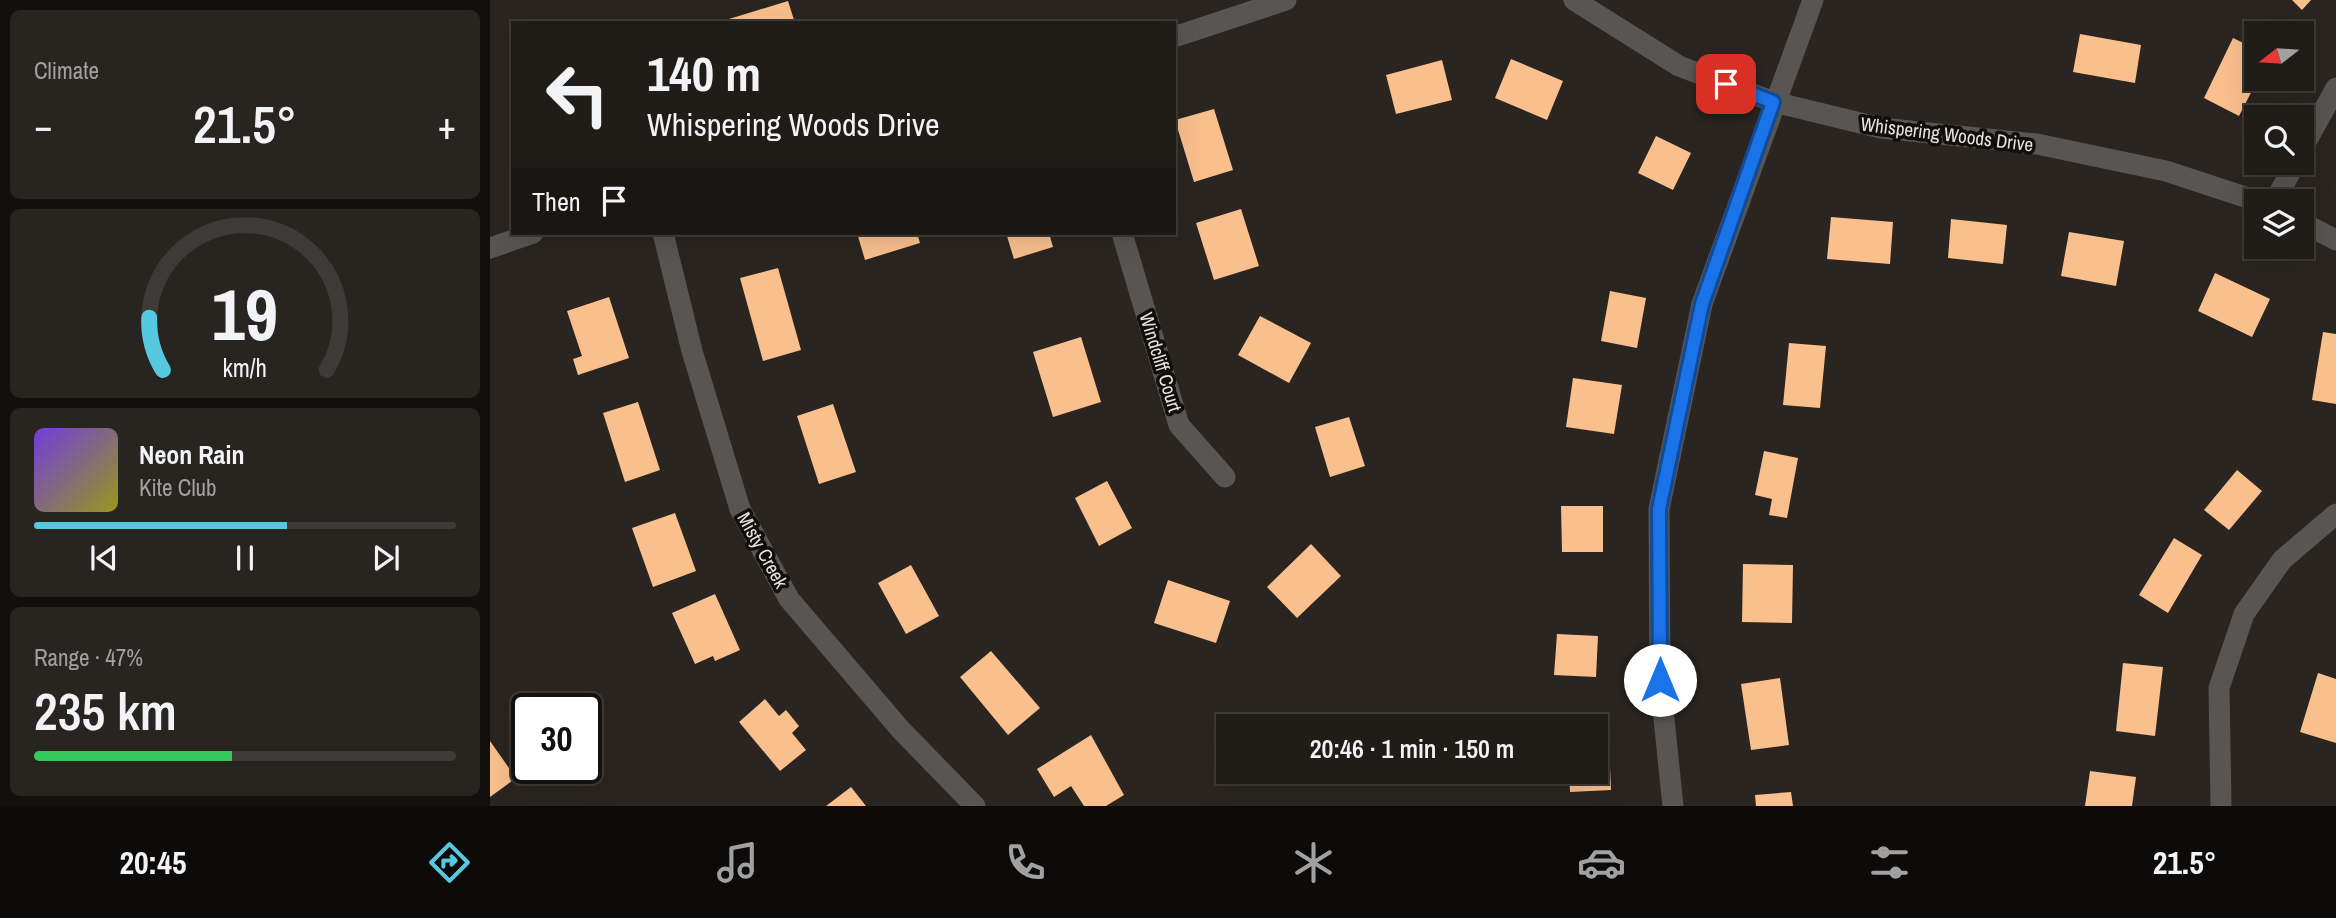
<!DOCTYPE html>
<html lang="en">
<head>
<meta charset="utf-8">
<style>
	body { margin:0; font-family:"Archivo Narrow",sans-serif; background:#282521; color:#f1f3f6; height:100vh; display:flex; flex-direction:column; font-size:26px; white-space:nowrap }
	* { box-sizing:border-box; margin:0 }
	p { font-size:23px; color:#a2a1a2 }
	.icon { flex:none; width:38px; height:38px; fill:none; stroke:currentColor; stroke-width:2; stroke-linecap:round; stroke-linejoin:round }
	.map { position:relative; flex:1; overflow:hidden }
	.sheet { display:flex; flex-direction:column; gap:10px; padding:10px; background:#120f0d; width:490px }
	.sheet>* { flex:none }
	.guide { position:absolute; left:21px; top:21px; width:665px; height:214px; border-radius:0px; box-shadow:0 7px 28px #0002,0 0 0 2px #3d3a37; background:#201c18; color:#f1f3f6; overflow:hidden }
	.needle { width:46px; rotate:253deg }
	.controls { position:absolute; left:1754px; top:21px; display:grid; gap:14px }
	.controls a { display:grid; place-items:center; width:70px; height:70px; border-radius:0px; background:#201c18; box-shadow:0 7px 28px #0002,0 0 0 2px #3d3a37; font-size:35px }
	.speed { position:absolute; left:21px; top:693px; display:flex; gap:14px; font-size:35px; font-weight:700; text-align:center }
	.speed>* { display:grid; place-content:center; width:91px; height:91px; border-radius:50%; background:#201c18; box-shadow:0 7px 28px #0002,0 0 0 2px #3d3a37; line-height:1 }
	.speed .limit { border:4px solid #111; border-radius:10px; background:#fff; color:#111 }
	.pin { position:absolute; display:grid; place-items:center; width:60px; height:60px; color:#fff; margin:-30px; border-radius:14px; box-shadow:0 4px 10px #0006 }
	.me { position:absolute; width:77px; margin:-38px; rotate:0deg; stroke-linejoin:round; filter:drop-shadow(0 0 5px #0008) }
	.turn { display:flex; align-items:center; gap:24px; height:147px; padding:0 21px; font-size:32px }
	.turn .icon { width:91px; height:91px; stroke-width:2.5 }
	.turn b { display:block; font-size:49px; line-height:60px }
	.then { display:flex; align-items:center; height:66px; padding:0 21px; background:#0003; gap:14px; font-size:26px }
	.big { font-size:52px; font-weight:600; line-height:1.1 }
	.sheet .tile { flex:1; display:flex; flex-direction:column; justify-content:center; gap:10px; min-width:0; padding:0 24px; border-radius:10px; background:#282521 }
	.sheet .dial { align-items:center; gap:0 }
	.dial svg { height:182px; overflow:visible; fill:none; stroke:#3d3a37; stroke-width:7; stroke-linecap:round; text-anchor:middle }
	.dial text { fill:#f1f3f6; stroke:none }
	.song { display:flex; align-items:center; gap:21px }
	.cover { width:84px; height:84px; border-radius:10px; background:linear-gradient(135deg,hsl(260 70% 55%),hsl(60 70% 35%)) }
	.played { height:7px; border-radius:4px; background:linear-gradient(90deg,#56c9e0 60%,#3d3a37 60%) }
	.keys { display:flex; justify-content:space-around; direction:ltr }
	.heat { display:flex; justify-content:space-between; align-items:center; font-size:38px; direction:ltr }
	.charge { height:10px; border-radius:5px; background:linear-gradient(90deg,#34c759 47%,#3d3a37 0) }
	.trip { position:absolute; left:726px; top:714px; width:392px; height:70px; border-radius:0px; background:#201c18; box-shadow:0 7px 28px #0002,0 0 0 2px #3d3a37; font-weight:600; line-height:70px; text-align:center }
	.tabs { display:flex; height:112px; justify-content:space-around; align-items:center; background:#0d0b0a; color:#a2a1a2 }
	.tabs .icon { width:49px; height:49px }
	.tabs .current { color:#56c9e0 }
	.tabs b { font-size:32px; color:#f1f3f6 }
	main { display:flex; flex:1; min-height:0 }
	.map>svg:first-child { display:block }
</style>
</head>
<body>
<main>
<section class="sheet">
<div class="tile"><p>Climate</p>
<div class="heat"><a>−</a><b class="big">21.5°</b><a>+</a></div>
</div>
<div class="tile dial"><svg viewBox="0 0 100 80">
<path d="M14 69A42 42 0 1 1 86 69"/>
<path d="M14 69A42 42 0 0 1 8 46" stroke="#56c9e0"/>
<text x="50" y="56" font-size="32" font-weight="700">19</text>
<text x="50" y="72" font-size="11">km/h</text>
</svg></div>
<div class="tile">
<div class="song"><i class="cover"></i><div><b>Neon Rain</b><p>Kite Club</p></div></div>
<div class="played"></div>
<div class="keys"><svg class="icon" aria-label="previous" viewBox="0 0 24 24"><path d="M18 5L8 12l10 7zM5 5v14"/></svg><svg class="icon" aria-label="pause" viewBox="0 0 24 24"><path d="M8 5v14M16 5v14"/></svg><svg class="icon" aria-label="next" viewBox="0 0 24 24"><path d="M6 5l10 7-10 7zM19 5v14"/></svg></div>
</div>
<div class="tile"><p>Range · 47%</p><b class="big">235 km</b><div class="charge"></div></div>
</section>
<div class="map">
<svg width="1846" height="806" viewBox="0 0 1846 806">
	<rect width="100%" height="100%" fill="#2a2520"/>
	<path fill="#f9c08d" d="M 1802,0 L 1821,0 L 1812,10 Z
		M 298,1 L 305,23 L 240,23 L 239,19 Z
		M 1590,34 L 1651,45 L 1645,83 L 1583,72 Z
		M 1743,38 L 1766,49 L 1768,79 L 1749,116 L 1714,98 Z
		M 1021,59 L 1073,81 L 1057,120 L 1005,98 Z
		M 952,60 L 962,100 L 906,114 L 896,75 Z
		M 724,109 L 743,170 L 704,182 L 685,120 Z
		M 1166,136 L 1201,153 L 1183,190 L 1148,173 Z
		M 751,209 L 769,266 L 724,280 L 706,223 Z
		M 1341,217 L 1403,222 L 1400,264 L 1337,259 Z
		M 1461,219 L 1517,225 L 1513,264 L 1458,258 Z
		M 1579,232 L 1634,241 L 1626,286 L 1571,276 Z
		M 367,233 L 427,233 L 430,243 L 375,260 Z
		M 516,233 L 559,233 L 563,247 L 524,259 Z
		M 288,268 L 311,350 L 273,361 L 250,278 Z
		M 1725,273 L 1780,299 L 1762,337 L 1708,311 Z
		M 1120,291 L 1156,298 L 1147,348 L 1111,341 Z
		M 119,297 L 139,358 L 88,375 L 83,359 L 92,356 L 77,311 Z
		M 770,316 L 821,343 L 799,383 L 748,355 Z
		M 1833,332 L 1846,334 L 1846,404 L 1822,400 Z
		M 591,337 L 611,402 L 563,417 L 543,352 Z
		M 1299,343 L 1336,346 L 1330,408 L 1293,405 Z
		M 1083,378 L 1132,385 L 1124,434 L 1076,427 Z
		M 148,402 L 170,470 L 135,482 L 113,413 Z
		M 343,404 L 366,472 L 329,484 L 307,416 Z
		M 859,417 L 875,466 L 840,477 L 825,427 Z
		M 1274,451 L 1308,458 L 1297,518 L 1279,515 L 1282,499 L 1265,495 Z
		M 1747,470 L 1772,491 L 1739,530 L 1714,510 Z
		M 617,481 L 642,528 L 609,546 L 585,498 Z
		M 1071,506 L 1113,506 L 1113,552 L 1072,552 Z
		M 185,513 L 206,571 L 163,587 L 142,528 Z
		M 1684,538 L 1712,555 L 1678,613 L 1649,595 Z
		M 821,544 L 851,576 L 807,618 L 777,587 Z
		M 1253,564 L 1303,565 L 1302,623 L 1252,622 Z
		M 421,565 L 449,616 L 416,634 L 388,583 Z
		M 678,580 L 740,601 L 726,643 L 664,623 Z
		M 225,594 L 250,650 L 225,661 L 223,656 L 205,664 L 182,613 Z
		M 1067,634 L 1108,636 L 1106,677 L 1064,675 Z
		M 501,651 L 550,708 L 518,735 L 470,677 Z
		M 1633,663 L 1673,667 L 1665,736 L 1626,731 Z
		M 1828,673 L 1846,679 L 1846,743 L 1810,732 Z
		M 1290,678 L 1299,745 L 1261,750 L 1251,684 Z
		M 275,699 L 289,716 L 296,710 L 309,726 L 302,733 L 316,750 L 290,771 L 249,722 Z
		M 1118,723 L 1121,790 L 1080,792 L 1079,772 L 1106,772 L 1106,724 Z
		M 601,735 L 634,795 L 616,806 L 594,806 L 581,786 L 564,797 L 547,769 Z
		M 0,741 L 26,778 L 0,797 Z
		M 1600,771 L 1646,777 L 1642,806 L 1595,806 Z
		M 361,787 L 376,806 L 336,806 Z
		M 1301,792 L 1303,806 L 1266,806 L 1265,795 Z"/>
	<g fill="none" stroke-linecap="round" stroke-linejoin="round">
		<path stroke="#585553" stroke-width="21" d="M 1084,0 L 1189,66 L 1284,102 L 1391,128 L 1547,144 L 1676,171 L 1767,201
			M 684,37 L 796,0
			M 1811,151 L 1846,88
			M 1785,201 L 1805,163
			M 1811,222 L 1846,240
			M 173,233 L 202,351 L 250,509 L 299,599 L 411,730 L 485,806
			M 632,233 L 689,425 L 735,477
			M 0,248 L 43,233
			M 1183,806 L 1170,680 L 1169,509 L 1212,304 L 1323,0
			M 1731,806 L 1729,688 L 1754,614 L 1792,560 L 1846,514"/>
	</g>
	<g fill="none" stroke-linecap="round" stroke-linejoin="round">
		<g stroke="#114b97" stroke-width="18">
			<path id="route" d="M 1170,680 L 1169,509 L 1212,304 L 1283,102 L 1236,84"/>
		</g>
		<use href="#route" stroke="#1a73e8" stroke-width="12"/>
	</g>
	<g text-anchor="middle" stroke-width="7" stroke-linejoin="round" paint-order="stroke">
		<g font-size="19" fill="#e7e4e0" stroke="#110f0c">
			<text transform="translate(1457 134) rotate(7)" y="7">Whispering Woods Drive</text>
			<text transform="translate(671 362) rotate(73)" y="7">Windcliff Court</text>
			<text transform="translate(273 550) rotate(61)" y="7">Misty Creek</text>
		</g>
	</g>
</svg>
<div class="controls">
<a><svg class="needle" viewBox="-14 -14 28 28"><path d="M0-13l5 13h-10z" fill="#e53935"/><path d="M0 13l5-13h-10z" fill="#a2a1a2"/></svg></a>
<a><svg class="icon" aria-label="search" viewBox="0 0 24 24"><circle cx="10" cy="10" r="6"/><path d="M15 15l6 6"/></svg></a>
<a><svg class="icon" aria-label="layers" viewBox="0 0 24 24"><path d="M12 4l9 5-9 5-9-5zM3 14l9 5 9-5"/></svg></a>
</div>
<div class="speed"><div class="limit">30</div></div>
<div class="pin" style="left:1236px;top:84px;background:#d93025"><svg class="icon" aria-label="arrive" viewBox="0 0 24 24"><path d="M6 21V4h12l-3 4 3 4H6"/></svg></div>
<svg class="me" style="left:1170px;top:680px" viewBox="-20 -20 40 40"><circle r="19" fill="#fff"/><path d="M0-13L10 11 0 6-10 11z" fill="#1a73e8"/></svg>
<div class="trip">20:46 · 1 min · 150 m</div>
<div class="guide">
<div class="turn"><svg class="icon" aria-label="left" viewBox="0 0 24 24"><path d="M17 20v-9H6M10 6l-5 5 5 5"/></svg><div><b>140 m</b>Whispering Woods Drive</div></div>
<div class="then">Then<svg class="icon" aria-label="arrive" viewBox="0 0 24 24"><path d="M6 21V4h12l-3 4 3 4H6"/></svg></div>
</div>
</div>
</main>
<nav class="tabs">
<b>20:45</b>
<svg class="icon current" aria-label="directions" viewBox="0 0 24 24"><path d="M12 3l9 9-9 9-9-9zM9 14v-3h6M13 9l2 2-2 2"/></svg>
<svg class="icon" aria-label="music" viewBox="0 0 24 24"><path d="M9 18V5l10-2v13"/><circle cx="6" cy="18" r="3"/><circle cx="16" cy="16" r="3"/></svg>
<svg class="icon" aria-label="phone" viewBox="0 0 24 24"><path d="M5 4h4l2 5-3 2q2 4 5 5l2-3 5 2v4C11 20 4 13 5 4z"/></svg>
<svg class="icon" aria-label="climate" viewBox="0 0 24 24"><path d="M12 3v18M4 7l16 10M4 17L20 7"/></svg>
<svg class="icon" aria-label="car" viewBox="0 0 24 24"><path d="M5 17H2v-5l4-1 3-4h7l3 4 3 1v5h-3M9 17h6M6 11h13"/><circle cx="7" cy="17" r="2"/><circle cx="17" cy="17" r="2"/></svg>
<svg class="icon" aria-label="filters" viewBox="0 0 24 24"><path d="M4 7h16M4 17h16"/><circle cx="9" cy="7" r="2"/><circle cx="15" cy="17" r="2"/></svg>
<b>21.5°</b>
</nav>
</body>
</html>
